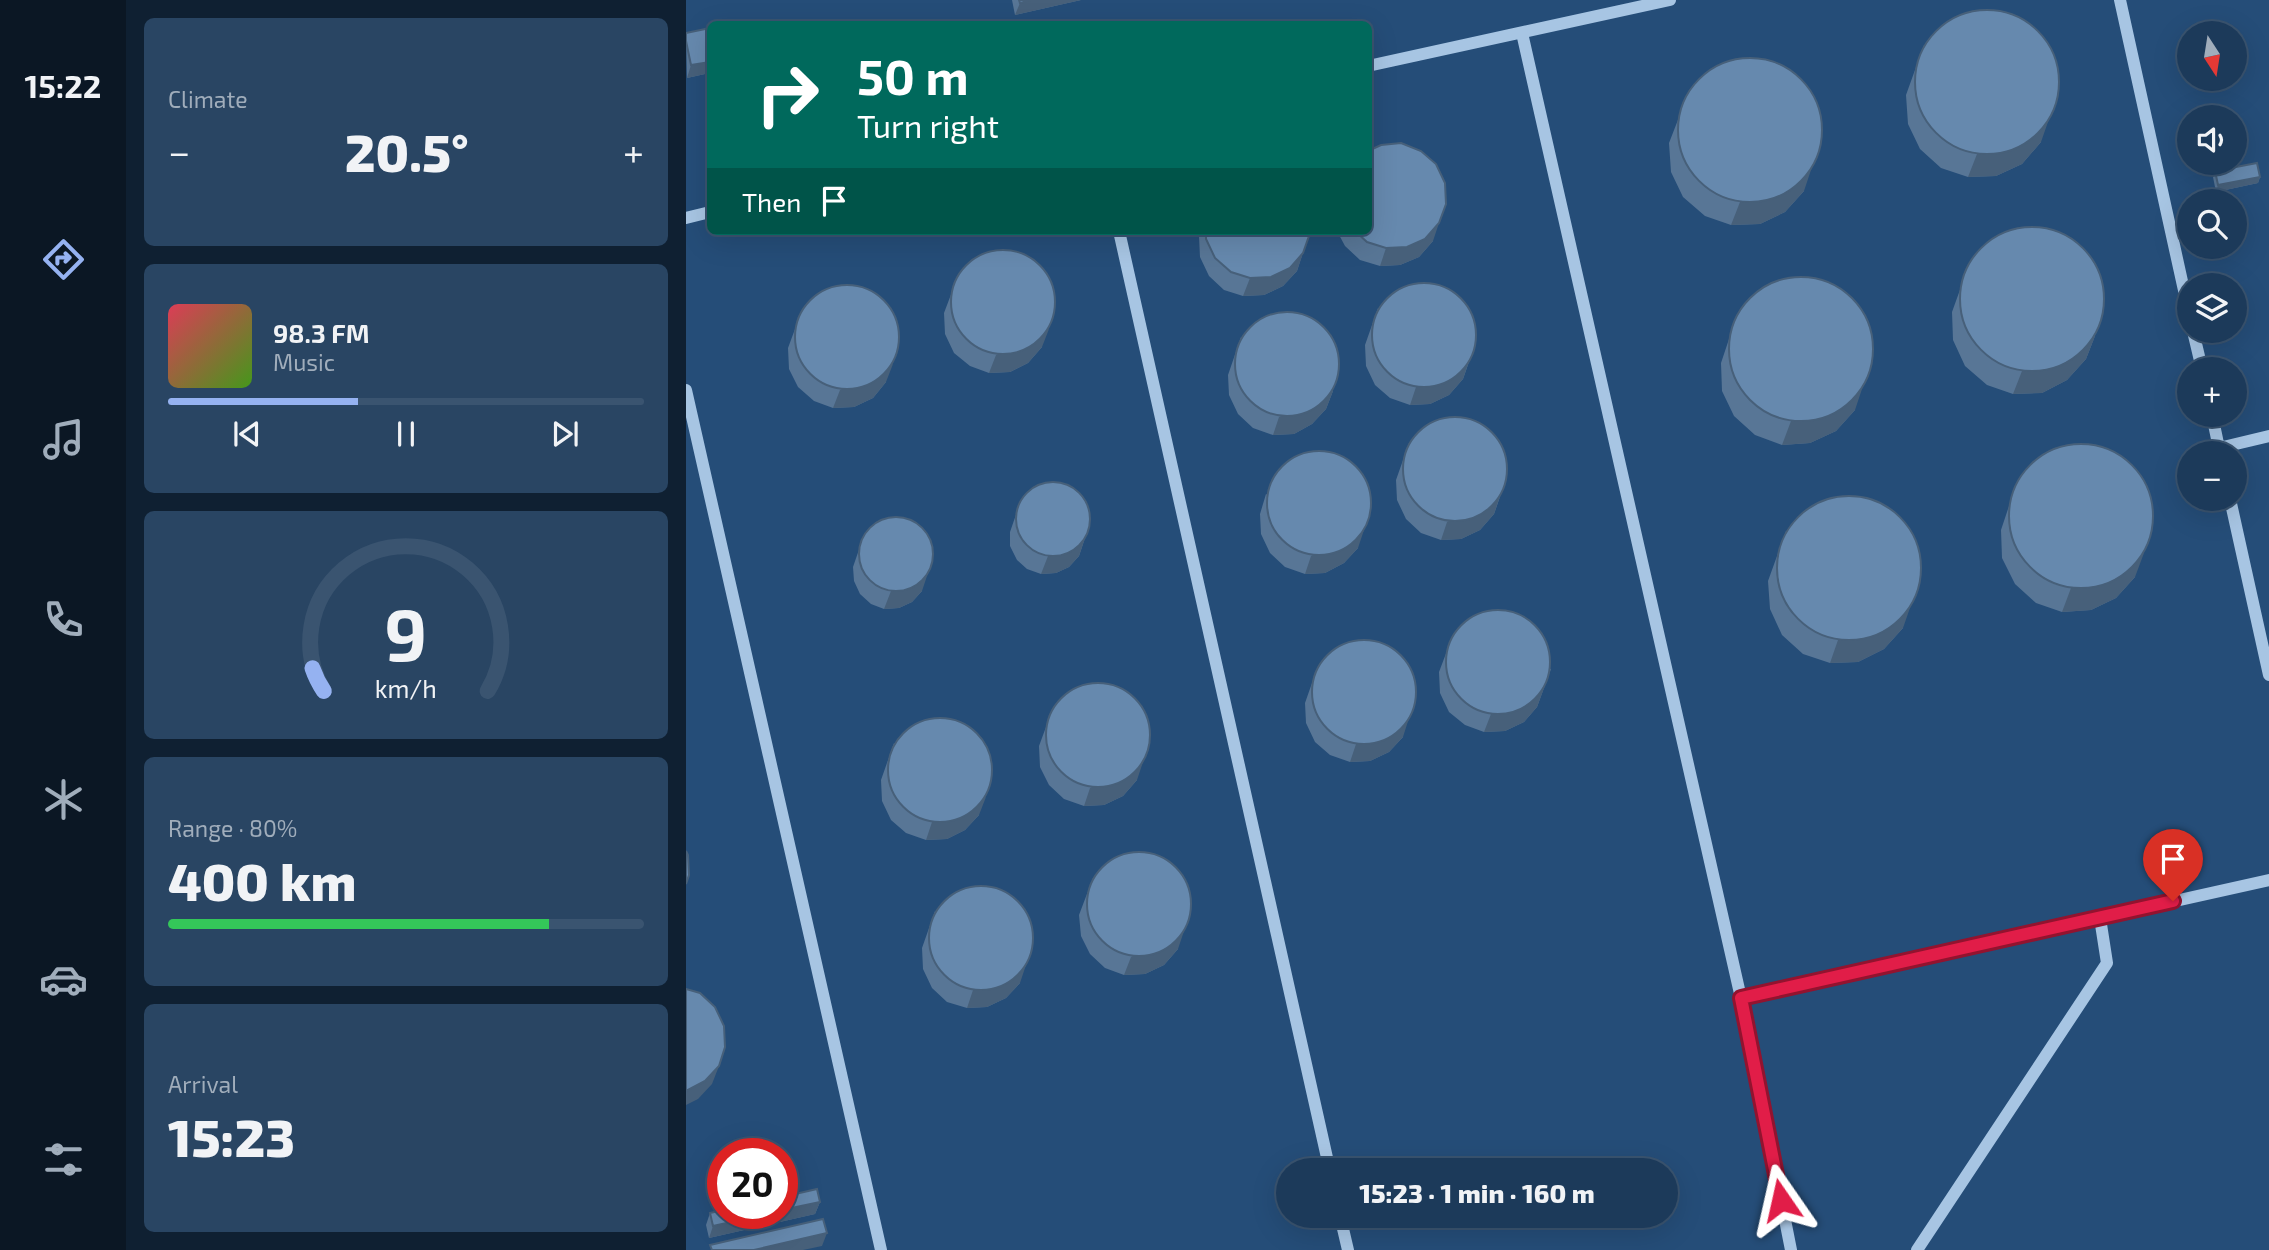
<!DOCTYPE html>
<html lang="en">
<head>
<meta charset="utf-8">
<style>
	body { margin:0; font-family:"Exo 2",sans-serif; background:#294563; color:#f1f3f6; height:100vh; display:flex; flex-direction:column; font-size:26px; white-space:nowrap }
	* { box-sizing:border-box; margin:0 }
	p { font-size:23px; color:#a0adbb }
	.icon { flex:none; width:38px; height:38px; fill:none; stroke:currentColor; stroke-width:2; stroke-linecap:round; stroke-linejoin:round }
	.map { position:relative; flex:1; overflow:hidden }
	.sheet { display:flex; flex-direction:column; gap:18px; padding:18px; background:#0f2032; width:560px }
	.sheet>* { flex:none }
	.banner { position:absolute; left:21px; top:21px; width:665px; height:214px; border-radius:10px; box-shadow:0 7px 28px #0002,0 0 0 2px #3a5470; background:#00695c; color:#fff; overflow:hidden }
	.needle { width:46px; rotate:168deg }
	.controls { position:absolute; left:1491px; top:21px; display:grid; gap:14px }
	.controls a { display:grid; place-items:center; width:70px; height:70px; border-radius:50%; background:#1c3a5a; box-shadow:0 7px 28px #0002,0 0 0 2px #3a5470; font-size:35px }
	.speed { position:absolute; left:21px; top:1138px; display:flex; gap:14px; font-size:35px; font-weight:700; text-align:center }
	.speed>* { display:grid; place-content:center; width:91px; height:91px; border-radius:50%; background:#1c3a5a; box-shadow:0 7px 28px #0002,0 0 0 2px #3a5470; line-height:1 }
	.speed .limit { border:10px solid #d22; background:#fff; color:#111 }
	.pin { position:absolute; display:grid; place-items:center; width:60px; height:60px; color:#fff; margin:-72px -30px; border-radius:50% 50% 50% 0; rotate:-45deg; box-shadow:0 0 7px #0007 }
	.pin .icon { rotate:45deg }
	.me { position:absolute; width:77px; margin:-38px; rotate:349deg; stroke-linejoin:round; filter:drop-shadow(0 0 5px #0008) }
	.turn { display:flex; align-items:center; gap:24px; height:147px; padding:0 35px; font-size:32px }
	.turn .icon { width:91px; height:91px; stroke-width:2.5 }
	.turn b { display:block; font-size:49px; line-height:60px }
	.then { display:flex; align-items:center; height:66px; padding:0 35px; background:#0003; gap:14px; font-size:26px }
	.big { font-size:52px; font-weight:800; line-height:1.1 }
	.sheet .card { flex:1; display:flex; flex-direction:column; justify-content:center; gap:10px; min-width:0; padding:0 24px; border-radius:10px; background:#294563 }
	.sheet .dial { align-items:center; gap:0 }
	.dial svg { height:182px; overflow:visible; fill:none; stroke:#3a5470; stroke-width:7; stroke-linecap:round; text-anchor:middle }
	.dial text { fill:#f1f3f6; stroke:none }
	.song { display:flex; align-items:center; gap:21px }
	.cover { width:84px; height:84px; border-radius:10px; background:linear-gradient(135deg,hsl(350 70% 55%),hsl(100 70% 35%)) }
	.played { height:7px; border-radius:4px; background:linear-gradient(90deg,#95b2f1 40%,#3a5470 40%) }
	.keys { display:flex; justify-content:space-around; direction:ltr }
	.heat { display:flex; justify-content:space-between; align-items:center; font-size:38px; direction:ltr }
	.charge { height:10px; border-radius:5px; background:linear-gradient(90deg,#34c759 80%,#3a5470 0) }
	.trip { position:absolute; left:590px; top:1158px; width:402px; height:70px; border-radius:35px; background:#1c3a5a; box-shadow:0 7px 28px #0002,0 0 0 2px #3a5470; font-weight:800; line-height:70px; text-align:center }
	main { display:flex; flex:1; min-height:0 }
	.dock { display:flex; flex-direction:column; width:126px; justify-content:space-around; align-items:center; background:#0b1724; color:#a0adbb }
	.dock .icon { width:49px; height:49px }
	.dock .on { color:#95b2f1 }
	.dock b { font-size:32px; color:#f1f3f6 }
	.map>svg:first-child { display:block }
</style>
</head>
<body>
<main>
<nav class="dock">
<b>15:22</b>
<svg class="icon on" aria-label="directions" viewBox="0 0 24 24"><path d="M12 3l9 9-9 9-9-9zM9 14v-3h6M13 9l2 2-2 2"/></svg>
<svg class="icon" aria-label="music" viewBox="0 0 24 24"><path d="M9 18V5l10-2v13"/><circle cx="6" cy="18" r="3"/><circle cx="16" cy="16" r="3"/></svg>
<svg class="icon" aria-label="phone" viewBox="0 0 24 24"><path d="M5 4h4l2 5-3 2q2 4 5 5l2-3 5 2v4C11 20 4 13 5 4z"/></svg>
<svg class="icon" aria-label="climate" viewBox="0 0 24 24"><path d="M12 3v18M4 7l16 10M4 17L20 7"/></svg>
<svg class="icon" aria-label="car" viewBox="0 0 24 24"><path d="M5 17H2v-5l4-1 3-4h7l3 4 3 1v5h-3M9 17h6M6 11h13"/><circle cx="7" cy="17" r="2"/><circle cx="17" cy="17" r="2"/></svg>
<svg class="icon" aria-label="filters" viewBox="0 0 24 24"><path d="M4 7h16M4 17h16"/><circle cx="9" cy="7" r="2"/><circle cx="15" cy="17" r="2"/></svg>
</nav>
<section class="sheet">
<div class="card"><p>Climate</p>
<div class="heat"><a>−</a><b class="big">20.5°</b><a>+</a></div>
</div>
<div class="card">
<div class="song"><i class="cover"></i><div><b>98.3 FM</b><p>Music</p></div></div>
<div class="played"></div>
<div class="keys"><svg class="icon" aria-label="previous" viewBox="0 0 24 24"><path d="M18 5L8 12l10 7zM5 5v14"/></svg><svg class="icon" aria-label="pause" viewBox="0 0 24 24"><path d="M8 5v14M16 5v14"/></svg><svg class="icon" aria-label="next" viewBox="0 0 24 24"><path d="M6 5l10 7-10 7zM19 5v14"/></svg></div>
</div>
<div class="card dial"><svg viewBox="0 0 100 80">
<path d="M14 69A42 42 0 1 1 86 69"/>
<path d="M14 69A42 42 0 0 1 9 59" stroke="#95b2f1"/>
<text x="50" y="56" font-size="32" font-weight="700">9</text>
<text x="50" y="72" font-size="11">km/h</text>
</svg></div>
<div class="card"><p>Range · 80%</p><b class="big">400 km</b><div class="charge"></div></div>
<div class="card"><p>Arrival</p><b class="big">15:23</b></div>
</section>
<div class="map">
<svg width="1583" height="1250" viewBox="0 0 1583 1250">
	<rect width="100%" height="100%" fill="#254d78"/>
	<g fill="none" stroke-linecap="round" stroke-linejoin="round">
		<path stroke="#a7c5e3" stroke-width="12" d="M 1434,0 L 1503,313
			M 836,33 L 1055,998 L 1105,1250
			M 682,66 L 984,0
			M 0,218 L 24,212
			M 433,231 L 644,1171
			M 1507,331 L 1516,369
			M 0,390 L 195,1250
			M 1526,415 L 1534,453
			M 1533,448 L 1583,436
			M 1544,499 L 1583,675
			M 1055,998 L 1583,880
			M 654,1216 L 662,1250
			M 1231,1250 L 1421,963 L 1414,918"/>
	</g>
	<path fill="#587696" d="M 326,0 L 395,0 L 329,15 Z
		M 24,28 L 24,65 L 22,65 L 19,74 L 1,78 L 0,33 Z
		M 1238,45 L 1355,142 L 1336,164 L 1310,176 L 1282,177 L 1255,168 L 1234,149 L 1222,124 L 1220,95 Z
		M 1002,94 L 1118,191 L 1099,212 L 1074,224 L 1045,225 L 1019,216 L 997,197 L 985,172 L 983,143 Z
		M 1529,171 L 1574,177 L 1572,183 L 1530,192 L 1527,177 Z
		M 514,231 L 624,231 L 611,271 L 597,286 L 578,295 L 557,296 L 538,290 L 523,276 L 514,257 L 513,236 Z
		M 651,231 L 682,231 L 747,241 L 733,257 L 714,265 L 694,266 L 674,260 L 659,246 Z
		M 1284,262 L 1409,336 L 1400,359 L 1381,380 L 1356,393 L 1327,394 L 1301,385 L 1279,366 L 1267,340 L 1266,312 Z
		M 272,276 L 356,347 L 342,363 L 324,372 L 303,373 L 284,366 L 268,353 L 259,334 L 258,313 Z
		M 692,308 L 790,342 L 777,379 L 763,395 L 744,404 L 724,405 L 704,398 L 689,385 L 680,366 L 679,345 Z
		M 116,310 L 200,382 L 187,398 L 168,407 L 147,408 L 128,401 L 112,387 L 103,369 L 102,348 Z
		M 1044,336 L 1169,410 L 1150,431 L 1124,443 L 1096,445 L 1069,435 L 1048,416 L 1036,391 L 1035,363 Z
		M 555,337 L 647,391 L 640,409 L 626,424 L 608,434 L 587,435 L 567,428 L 552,414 L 543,395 L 542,375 Z
		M 723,443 L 821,477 L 808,514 L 794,530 L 775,539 L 755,540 L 735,533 L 720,519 L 711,500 L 710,480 Z
		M 580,494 L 672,548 L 658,563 L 639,573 L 619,574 L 599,567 L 584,553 L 575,534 L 574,514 Z
		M 335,500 L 399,538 L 393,556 L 383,567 L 370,573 L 355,574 L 341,569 L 331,560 L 324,546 L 324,532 Z
		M 1324,503 L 1449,577 L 1430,598 L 1405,610 L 1376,612 L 1350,603 L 1329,584 L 1316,558 L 1315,530 Z
		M 1100,531 L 1217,628 L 1198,649 L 1172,662 L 1144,663 L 1117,654 L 1096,635 L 1084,609 L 1082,581 Z
		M 178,535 L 236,591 L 226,602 L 213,608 L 198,609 L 185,604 L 174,594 L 168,581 L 167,567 Z
		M 767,635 L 865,669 L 851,707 L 838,722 L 819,731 L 798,732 L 779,725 L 763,712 L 754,693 L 753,672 Z
		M 626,683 L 717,737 L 703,752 L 684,761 L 664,762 L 644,755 L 629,742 L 620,723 L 619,703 Z
		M 360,727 L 451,780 L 437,796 L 418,805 L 398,806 L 378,799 L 363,785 L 354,767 L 353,746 Z
		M 208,743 L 293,815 L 279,830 L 261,839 L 240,840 L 220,833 L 205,820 L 196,801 L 195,780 Z
		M 407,878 L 492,949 L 478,965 L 459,974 L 438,975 L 419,968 L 404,954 L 395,936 L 393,915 Z
		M 249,911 L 334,983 L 320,998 L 301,1007 L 281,1008 L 261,1002 L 246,988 L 237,969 L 236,948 Z
		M 134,1202 L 129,1214 L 23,1238 L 20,1225 L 24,1213 Z"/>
	<path fill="#47607a" d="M 345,0 L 395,0 L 329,15 L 334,3 Z
		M 24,53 L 24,65 L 22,65 L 19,74 L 1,78 L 5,65 L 22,54 Z
		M 1363,119 L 1355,142 L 1336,164 L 1310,176 L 1282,177 L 1291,154 Z
		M 1126,167 L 1118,191 L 1099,212 L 1074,224 L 1045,225 L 1054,202 Z
		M 1574,177 L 1572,183 L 1530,192 L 1532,185 Z
		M 753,223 L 747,241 L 733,257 L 714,265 L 694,266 L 700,248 Z
		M 617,253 L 611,271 L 597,286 L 578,295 L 557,296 L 564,278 Z
		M 363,329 L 356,347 L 342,363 L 324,372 L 303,373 L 310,355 Z
		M 1409,336 L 1400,359 L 1381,380 L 1356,393 L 1327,394 L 1336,371 Z
		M 783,361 L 777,379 L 763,395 L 744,404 L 724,405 L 730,387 Z
		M 207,364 L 200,382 L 187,398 L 168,407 L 147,408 L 154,390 Z
		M 1177,386 L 1169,410 L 1150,431 L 1124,443 L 1096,445 L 1105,421 Z
		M 647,391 L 640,409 L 626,424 L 608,434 L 587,435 L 593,417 Z
		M 814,496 L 808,514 L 794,530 L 775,539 L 755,540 L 761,522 Z
		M 678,530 L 672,548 L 658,563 L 639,573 L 619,574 L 625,556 Z
		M 399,538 L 393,556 L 383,567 L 370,573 L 355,574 L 362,556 Z
		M 1458,553 L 1449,577 L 1430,598 L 1405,610 L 1376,612 L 1385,588 Z
		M 242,573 L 236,591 L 226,602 L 213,608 L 198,609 L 205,591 Z
		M 1225,605 L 1217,628 L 1198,649 L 1172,662 L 1144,663 L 1152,640 Z
		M 858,688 L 851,707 L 838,722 L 819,731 L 798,732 L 805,714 Z
		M 723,718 L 717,737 L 703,752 L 684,761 L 664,762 L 670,744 Z
		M 457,762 L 451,780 L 437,796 L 418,805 L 398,806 L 404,788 Z
		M 300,797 L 293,815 L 279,830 L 261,839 L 240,840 L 246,822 Z
		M 498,931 L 492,949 L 478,965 L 459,974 L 438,975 L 445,957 Z
		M 340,965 L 334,983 L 320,998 L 301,1007 L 281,1008 L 287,990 Z
		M 33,1066 L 26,1084 L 12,1099 L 0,1105 L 0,1091 Z
		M 134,1202 L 129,1214 L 23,1238 L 27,1226 L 86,1213 L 96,1213 L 96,1210 Z
		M 141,1233 L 136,1246 L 117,1250 L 68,1250 Z"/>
	<path fill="#6689ae" stroke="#47607a" stroke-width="2" d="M 333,0 L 345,0 L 334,3 Z
		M1229 82a72 72 0 1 1 144 0a72 72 0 1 1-144 0Z
		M 24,28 L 24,53 L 22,54 L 24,62 L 5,65 L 0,41 L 0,33 Z
		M992 130a72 72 0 1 1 144 0a72 72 0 1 1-144 0Z
		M 715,143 L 735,151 L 750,164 L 759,183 L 760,204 L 753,223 L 739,239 L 721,247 L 700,248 L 681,242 L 669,231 L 682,231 L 682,151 L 695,145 Z
		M 1571,163 L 1574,177 L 1532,185 L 1529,171 Z
		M1274 299a72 72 0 1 1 144 0a72 72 0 1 1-144 0Z
		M 520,231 L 624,231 L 624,233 L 617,253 L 604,268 L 585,277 L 564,278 L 545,272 L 529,258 L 520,239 Z
		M265 302a52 52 0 1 1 104 0a52 52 0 1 1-104 0Z
		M1043 349a72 72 0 1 1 144 0a72 72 0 1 1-144 0Z
		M686 335a52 52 0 1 1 104 0a52 52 0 1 1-104 0Z
		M109 337a52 52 0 1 1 104 0a52 52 0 1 1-104 0Z
		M549 364a52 52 0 1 1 104 0a52 52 0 1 1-104 0Z
		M717 469a52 52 0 1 1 104 0a52 52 0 1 1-104 0Z
		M1323 516a72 72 0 1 1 144 0a72 72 0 1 1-144 0Z
		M581 503a52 52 0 1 1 104 0a52 52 0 1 1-104 0Z
		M330 519a37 37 0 1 1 74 0a37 37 0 1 1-74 0Z
		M1091 568a72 72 0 1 1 144 0a72 72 0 1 1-144 0Z
		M173 554a37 37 0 1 1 74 0a37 37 0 1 1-74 0Z
		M760 662a52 52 0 1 1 104 0a52 52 0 1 1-104 0Z
		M626 692a52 52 0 1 1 104 0a52 52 0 1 1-104 0Z
		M360 735a52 52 0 1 1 104 0a52 52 0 1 1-104 0Z
		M202 770a52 52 0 1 1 104 0a52 52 0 1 1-104 0Z
		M 0,851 L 2,855 L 3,875 L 0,884 Z
		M401 904a52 52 0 1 1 104 0a52 52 0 1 1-104 0Z
		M243 938a52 52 0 1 1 104 0a52 52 0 1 1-104 0Z
		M 0,989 L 14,993 L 29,1007 L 38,1026 L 39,1047 L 33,1066 L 19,1081 L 0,1091 Z
		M 131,1189 L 134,1202 L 96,1210 L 96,1197 Z
		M 37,1210 L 37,1213 L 86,1213 L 27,1226 L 24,1213 Z
		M 137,1219 L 141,1233 L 68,1250 L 26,1250 L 24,1245 Z"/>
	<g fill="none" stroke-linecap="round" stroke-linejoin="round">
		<g stroke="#92132f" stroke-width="18">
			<path id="route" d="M 1095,1200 L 1055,998 L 1487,901"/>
		</g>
		<use href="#route" stroke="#e11d48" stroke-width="12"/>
	</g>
</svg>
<div class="controls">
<a><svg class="needle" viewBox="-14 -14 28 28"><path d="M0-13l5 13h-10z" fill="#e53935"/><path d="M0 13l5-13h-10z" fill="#a0adbb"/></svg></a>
<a><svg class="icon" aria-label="sound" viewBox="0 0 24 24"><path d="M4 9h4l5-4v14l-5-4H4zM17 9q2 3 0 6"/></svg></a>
<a><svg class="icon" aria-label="search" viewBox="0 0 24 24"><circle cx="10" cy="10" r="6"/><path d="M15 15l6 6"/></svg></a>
<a><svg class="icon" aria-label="layers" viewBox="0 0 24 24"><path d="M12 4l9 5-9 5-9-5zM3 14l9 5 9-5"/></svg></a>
<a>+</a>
<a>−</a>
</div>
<div class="speed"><div class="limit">20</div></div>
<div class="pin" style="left:1487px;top:901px;background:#d93025"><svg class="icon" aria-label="arrive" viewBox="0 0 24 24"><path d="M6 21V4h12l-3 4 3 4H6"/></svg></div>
<svg class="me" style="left:1095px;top:1200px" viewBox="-20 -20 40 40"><path d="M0-17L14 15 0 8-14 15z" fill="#e11d48" stroke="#fff" stroke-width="4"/></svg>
<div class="trip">15:23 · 1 min · 160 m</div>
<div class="banner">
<div class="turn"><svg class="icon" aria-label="right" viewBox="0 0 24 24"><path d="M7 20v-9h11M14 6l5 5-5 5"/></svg><div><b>50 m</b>Turn right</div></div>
<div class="then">Then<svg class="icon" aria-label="arrive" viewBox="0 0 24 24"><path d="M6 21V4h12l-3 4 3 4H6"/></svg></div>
</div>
</div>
</main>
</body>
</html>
